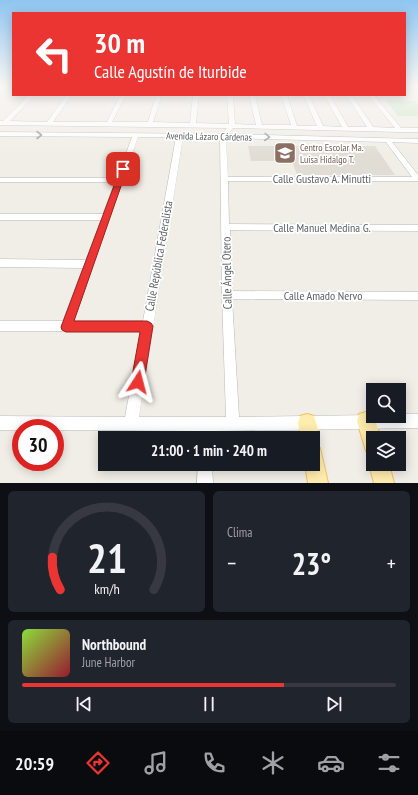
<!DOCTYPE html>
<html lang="es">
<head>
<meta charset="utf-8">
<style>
	body { margin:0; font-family:"PT Sans Narrow",sans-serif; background:#20242c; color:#f1f3f6; height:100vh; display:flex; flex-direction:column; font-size:15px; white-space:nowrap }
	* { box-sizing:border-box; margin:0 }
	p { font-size:13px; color:#9ea1a6 }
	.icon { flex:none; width:22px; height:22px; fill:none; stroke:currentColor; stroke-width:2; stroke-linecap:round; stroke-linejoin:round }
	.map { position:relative; height:483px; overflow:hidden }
	.panel { display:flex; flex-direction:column; gap:8px; padding:8px; background:#0d0f14; flex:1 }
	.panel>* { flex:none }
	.top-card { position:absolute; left:12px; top:12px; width:394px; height:84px; border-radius:0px; box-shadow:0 2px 10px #0003; background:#eb3533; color:#fff; overflow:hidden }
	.buttons { position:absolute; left:366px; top:383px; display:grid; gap:8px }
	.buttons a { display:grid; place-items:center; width:40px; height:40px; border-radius:0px; background:#171b24; box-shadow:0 2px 10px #0003; font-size:20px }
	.speed { position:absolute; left:12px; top:419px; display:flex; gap:8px; font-size:20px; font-weight:700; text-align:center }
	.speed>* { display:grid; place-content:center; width:52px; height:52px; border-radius:50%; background:#171b24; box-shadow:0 2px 10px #0003; line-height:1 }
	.speed .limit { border:6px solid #d22; background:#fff; color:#111 }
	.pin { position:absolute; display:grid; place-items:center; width:34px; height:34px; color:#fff; margin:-17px; border-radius:8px; box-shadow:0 2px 6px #0006 }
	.me { position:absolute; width:44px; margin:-22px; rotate:9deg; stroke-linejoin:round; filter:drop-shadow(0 0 3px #0008) }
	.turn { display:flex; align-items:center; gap:14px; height:84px; padding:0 16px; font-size:18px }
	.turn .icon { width:52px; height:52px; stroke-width:2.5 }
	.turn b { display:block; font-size:28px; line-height:34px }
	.big { font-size:30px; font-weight:700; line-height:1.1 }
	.panel .widget { flex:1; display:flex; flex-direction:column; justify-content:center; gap:6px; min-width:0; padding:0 14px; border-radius:6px; background:#20242c }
	.panel .dial { align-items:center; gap:0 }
	.dial svg { height:104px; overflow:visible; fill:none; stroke:#363941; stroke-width:7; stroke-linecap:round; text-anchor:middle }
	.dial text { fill:#f1f3f6; stroke:none }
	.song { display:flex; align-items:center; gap:12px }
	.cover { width:48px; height:48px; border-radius:6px; background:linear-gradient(135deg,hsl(90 70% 55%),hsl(350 70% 35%)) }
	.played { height:4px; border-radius:2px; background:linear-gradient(90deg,#eb3533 70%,#363941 70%) }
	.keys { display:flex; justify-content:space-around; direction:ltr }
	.heat { display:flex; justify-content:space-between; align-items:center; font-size:22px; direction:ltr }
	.panel .tiles { flex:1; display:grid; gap:8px; grid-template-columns:1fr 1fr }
	.widget:last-child { grid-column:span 2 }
	.trip { position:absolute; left:98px; top:431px; width:222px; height:40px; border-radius:0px; background:#171b24; box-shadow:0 2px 10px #0003; font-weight:700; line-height:40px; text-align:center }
	.tab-bar { display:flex; height:64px; justify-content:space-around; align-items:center; background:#090b0e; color:#9ea1a6 }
	.tab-bar .icon { width:28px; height:28px }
	.tab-bar .current { color:#eb3533 }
	.tab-bar b { font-size:18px; color:#f1f3f6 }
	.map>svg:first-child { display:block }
</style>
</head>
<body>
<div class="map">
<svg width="418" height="483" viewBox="0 0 418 483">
	<rect width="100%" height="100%" fill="#f1eee7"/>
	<path fill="#e1ddd5" d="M 248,146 L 375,146 L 395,175 L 297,175 L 292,161 L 251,161 Z"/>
	<path fill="#c6e8c4" d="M 385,100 L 415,101 L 418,104 L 418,116 L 398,116 Z"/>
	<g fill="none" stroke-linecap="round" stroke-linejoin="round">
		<g stroke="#b7babe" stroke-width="1">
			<path id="minor" d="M 1,88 L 6,88 L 0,94 L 0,89 Z
				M 29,95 L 35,95 L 10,121 L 47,122 L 66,95 L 72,95 L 53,122 L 107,122 L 120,95 L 126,95 L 112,122 L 148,122 L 156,95 L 162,95 L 153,122 L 190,123 L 193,95 L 199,95 L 196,123 L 229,124 L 227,95 L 233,95 L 235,124 L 256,125 L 249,95 L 255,95 L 262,125 L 291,125 L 281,95 L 287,95 L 297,126 L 317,126 L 303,95 L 309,95 L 323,126 L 342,127 L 324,95 L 330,95 L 348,127 L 367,127 L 346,95 L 352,95 L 373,127 L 395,128 L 368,95 L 374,95 L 401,128 L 418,128 L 418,132 L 400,132 L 233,128 L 228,134 L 418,139 L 418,143 L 392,142 L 418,175 L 418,181 L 228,181 L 229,224 L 418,225 L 418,231 L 230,230 L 232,291 L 418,292 L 418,300 L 232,299 L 239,417 L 373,415 L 373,416 L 399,416 L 399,414 L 418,414 L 418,428 L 213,431 L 213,438 L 199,438 L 199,431 L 55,430 L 55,428 L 21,428 L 21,430 L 0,430 L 0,416 L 125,417 L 141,331 L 0,331 L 0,321 L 63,321 L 83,268 L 0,267 L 0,259 L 86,260 L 101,220 L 0,220 L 0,214 L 103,214 L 115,182 L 0,182 L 0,178 L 117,178 L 132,137 L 0,136 L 0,132 L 221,134 L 227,128 L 0,125 L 0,121 L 3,121 ZM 138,137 L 176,137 L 143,321 L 74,321 ZM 183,137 L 220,138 L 222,295 L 226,417 L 139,417 ZM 226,138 L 386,142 L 412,177 L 228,177 Z
				M 198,464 L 212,464 L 213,483 L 197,483 Z"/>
		</g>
		<g stroke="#f3c05e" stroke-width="2">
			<path id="major" d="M 366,412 L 373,414 L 381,438 L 373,438 L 373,454 L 366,451 L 357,421 L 359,414 Z
				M 307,414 L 314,416 C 317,426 321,435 317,445 L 314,446 L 320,448 L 328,483 L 308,483 L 305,464 L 313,464 L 313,438 L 301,438 L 298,423 L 300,416 Z
				M 372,457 L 373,464 L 389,464 L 394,483 L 374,483 L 369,464 Z"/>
		</g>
		<use href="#minor" fill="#fff" fill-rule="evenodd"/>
		<use href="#major" fill="#ffedae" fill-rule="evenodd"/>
	</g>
	<defs><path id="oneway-chevron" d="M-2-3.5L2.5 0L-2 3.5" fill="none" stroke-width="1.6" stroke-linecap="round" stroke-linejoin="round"/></defs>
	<g stroke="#969a9d">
		<use href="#oneway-chevron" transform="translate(39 135)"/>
		<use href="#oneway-chevron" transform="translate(267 137) rotate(2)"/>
	</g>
	<linearGradient id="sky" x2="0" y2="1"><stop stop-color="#8fc5f1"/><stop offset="0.56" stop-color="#f9f7f4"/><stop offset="1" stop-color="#f9f7f4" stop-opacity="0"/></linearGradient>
	<rect width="418" height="156" fill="url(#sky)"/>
	<path fill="#eb3533" stroke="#992221" d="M 121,167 L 126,167 L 127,169 L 74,321 L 147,321 L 151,323 L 153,326 L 144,382 L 142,387 L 138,389 L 133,387 L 131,382 L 140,332 L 66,332 L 62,330 L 61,327 Z"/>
	<defs>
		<g id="school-square" transform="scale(1.15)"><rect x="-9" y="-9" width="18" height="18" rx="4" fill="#8d6e63" stroke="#fff"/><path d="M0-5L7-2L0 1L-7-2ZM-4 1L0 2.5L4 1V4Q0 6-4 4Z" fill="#fff"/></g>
	</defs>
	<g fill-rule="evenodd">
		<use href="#school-square" x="285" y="153"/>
	</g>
	<g text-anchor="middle" stroke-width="3.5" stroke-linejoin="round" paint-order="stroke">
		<g font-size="10" fill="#5e6368" stroke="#fff">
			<text transform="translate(209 136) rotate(1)" y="4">Avenida Lázaro Cárdenas</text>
		</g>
		<g font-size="10" fill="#785e54" stroke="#fff" text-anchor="start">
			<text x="300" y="151">Centro Escolar Ma.<tspan x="300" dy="12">Luisa Hidalgo T.</tspan></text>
		</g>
		<g font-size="12" fill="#5e6368" stroke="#fff">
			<text x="322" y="183">Calle Gustavo A. Minutti</text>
			<text x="322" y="232">Calle Manuel Medina G.</text>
			<text transform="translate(159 256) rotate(-80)" y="4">Calle República Federalista</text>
			<text transform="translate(227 273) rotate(-91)" y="4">Calle Ángel Otero</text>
			<text x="323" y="300">Calle Amado Nervo</text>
		</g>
	</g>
</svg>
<div class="buttons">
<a><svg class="icon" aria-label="search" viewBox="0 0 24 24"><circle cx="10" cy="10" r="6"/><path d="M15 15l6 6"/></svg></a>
<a><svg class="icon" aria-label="layers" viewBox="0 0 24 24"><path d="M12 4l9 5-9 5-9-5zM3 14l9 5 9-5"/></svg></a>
</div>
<div class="speed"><div class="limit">30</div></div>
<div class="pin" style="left:123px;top:169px;background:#d93025"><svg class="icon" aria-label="arrive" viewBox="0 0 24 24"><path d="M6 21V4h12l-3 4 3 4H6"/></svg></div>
<svg class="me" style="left:138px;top:382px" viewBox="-20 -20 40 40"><path d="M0-17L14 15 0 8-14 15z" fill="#eb3533" stroke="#fff" stroke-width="4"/></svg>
<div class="trip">21:00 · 1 min · 240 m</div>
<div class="top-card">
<div class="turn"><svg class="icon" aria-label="left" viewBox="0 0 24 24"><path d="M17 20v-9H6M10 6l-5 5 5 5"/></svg><div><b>30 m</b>Calle Agustín de Iturbide</div></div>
</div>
</div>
<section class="panel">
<div class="tiles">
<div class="widget dial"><svg viewBox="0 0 100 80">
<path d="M14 69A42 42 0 1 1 86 69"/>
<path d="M14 69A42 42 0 0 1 8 44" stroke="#eb3533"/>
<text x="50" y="56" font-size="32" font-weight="700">21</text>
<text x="50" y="72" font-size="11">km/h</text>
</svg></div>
<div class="widget"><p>Clima</p>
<div class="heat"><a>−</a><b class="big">23°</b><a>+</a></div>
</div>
<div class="widget">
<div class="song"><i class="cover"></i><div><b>Northbound</b><p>June Harbor</p></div></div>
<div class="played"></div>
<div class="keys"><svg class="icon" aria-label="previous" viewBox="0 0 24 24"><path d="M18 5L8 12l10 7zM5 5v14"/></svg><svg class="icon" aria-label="pause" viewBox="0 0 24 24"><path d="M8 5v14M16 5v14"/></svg><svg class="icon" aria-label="next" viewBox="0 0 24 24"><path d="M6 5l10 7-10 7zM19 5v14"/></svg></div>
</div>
</div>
</section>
<nav class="tab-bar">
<b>20:59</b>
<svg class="icon current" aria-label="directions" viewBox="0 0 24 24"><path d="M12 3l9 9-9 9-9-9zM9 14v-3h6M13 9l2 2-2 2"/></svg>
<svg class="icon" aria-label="music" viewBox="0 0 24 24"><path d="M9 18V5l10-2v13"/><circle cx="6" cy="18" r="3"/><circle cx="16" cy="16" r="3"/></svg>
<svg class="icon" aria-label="phone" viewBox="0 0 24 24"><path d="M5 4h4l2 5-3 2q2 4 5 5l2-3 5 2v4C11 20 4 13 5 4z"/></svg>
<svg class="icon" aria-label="climate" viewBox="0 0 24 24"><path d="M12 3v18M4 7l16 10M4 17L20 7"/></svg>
<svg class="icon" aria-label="car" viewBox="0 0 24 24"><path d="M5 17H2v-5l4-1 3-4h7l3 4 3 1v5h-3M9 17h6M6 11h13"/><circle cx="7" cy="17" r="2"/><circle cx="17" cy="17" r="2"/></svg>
<svg class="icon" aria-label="filters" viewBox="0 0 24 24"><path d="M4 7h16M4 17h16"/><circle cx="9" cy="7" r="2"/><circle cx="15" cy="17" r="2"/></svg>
</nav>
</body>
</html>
